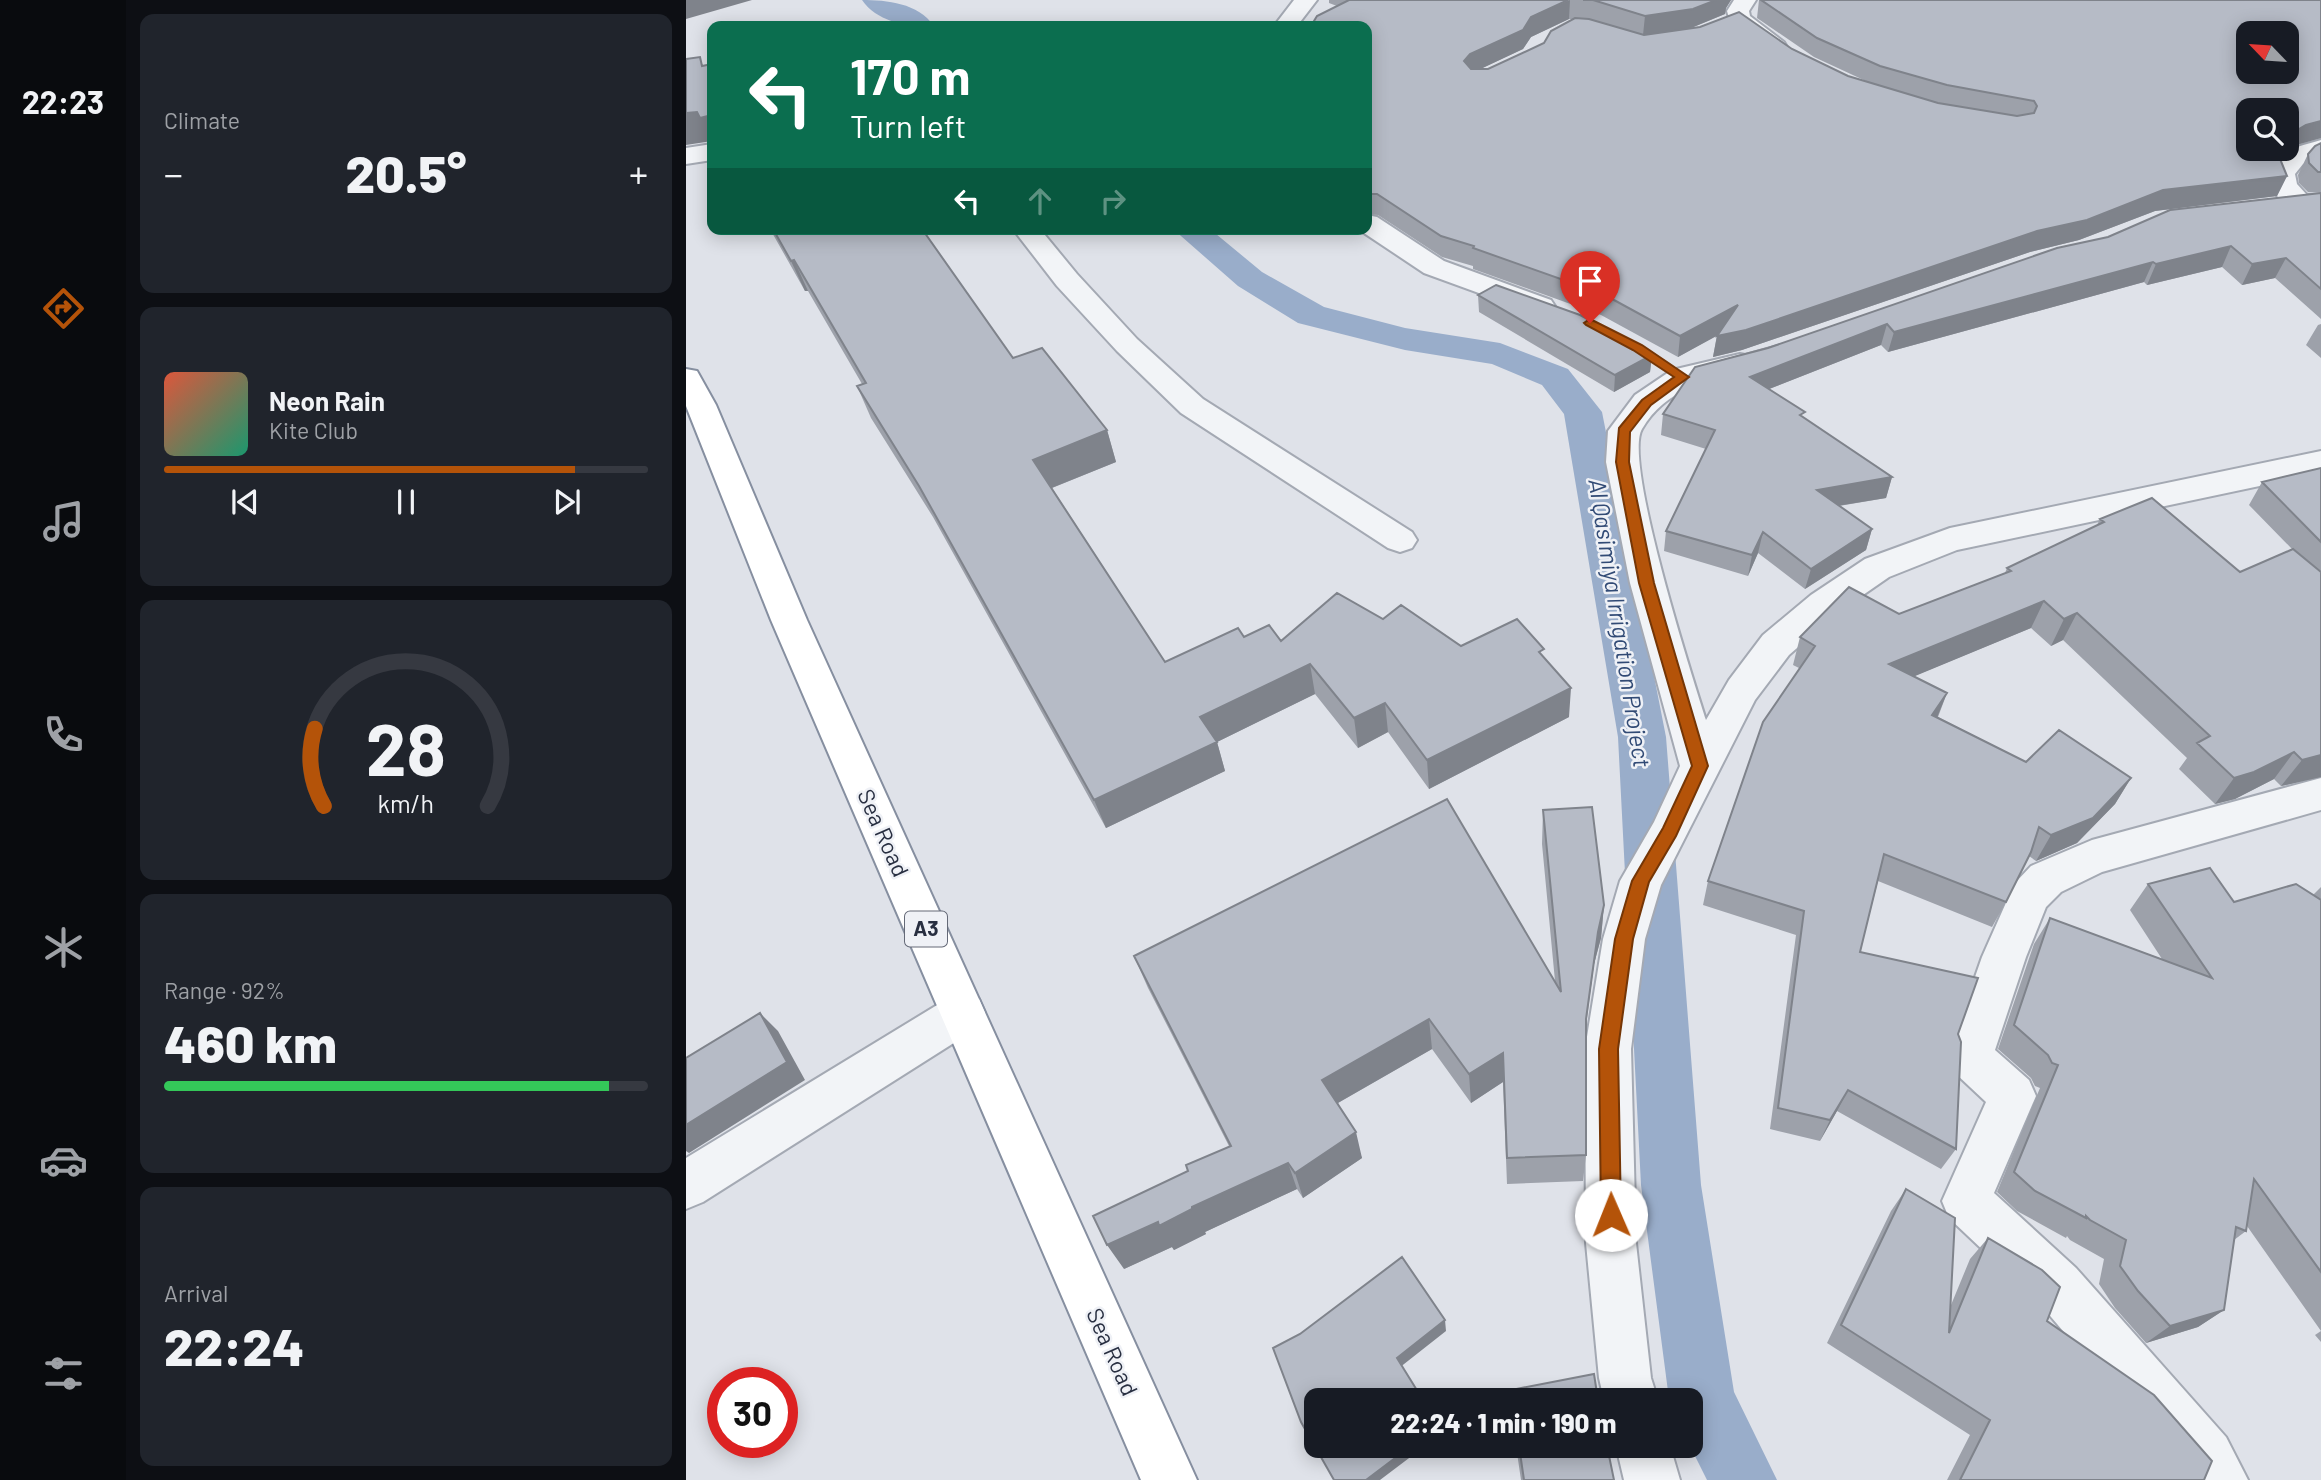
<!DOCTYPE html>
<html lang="en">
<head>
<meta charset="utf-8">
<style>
	body { margin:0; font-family:Barlow,sans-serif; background:#20242c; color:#f1f3f6; height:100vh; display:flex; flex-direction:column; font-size:26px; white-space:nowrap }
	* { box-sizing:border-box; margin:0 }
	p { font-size:23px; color:#9ea1a6 }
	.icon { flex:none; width:38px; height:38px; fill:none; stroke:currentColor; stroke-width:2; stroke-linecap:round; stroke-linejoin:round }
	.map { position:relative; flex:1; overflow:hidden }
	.side { display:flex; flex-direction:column; gap:14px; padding:14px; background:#0d0f14; width:560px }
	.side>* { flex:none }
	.hud { position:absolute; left:21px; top:21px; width:665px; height:214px; border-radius:14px; box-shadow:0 4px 18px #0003; background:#0b6e4f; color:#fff; overflow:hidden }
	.needle { width:46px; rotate:295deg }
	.tools { position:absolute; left:1550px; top:21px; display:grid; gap:14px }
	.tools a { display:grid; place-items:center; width:63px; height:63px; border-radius:14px; background:#171b24; box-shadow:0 4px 18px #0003; font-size:35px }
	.speed { position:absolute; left:21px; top:1367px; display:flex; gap:14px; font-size:35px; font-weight:700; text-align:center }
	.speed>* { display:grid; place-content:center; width:91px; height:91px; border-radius:50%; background:#171b24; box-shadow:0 4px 18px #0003; line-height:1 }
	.speed .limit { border:10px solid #d22; background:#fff; color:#111 }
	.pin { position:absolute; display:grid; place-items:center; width:60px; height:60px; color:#fff; margin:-72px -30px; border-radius:50% 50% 50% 0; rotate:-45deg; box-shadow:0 0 7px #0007 }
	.pin .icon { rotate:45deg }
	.me { position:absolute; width:77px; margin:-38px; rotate:359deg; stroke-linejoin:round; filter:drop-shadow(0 0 5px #0008) }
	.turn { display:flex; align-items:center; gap:24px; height:147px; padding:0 28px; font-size:32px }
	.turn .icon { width:91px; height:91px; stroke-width:2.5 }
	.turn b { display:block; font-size:49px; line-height:60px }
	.lanes { display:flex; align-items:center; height:66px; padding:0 28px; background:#0003; justify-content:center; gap:35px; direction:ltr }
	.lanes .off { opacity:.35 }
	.big { font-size:52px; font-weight:800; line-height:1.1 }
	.side .card { flex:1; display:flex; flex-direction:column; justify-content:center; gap:10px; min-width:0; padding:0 24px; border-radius:14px; background:#20242c }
	.side .dial { align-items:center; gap:0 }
	.dial svg { height:182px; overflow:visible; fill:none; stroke:#363941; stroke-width:7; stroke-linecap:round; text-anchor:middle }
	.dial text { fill:#f1f3f6; stroke:none }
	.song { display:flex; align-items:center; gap:21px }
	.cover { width:84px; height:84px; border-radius:10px; background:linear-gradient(135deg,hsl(10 70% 55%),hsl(160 70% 35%)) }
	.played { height:7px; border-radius:4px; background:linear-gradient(90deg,#b45309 85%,#363941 85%) }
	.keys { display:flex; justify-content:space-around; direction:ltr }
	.heat { display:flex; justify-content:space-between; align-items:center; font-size:38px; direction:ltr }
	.charge { height:10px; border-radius:5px; background:linear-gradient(90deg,#34c759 92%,#363941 0) }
	.trip { position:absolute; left:618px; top:1388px; width:399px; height:70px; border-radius:14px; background:#171b24; box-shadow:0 4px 18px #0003; font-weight:800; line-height:70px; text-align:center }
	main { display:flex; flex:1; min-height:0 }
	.dock { display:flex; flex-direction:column; width:126px; justify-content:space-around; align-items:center; background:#090b0e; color:#9ea1a6 }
	.dock .icon { width:49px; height:49px }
	.dock .on { color:#b45309 }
	.dock b { font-size:32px; color:#f1f3f6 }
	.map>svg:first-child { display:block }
</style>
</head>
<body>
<main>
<nav class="dock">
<b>22:23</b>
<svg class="icon on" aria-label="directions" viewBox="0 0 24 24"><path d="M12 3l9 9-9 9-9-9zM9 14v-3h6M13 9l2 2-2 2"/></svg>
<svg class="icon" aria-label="music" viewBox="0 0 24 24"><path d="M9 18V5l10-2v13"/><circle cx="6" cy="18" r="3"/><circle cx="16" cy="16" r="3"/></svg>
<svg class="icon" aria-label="phone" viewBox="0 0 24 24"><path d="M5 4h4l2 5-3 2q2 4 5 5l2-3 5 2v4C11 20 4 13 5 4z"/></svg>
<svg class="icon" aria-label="climate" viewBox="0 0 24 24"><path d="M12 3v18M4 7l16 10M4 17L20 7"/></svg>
<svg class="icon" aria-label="car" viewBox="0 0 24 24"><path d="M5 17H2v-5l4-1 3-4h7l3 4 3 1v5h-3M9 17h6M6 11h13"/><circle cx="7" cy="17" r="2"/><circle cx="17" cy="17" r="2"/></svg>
<svg class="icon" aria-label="filters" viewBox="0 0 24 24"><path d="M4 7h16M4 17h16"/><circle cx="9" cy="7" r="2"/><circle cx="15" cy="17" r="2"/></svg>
</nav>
<section class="side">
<div class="card"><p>Climate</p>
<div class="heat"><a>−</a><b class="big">20.5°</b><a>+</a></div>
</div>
<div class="card">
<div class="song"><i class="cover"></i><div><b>Neon Rain</b><p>Kite Club</p></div></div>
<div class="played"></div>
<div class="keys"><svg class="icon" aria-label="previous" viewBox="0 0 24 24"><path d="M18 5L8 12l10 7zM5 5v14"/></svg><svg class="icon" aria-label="pause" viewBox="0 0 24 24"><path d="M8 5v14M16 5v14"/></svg><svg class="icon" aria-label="next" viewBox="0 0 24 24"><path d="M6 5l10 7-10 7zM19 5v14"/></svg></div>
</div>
<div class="card dial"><svg viewBox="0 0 100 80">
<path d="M14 69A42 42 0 1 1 86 69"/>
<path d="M14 69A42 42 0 0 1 10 35" stroke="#b45309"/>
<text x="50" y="56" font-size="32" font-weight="700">28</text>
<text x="50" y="72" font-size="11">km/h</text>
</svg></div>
<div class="card"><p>Range · 92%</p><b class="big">460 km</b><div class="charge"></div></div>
<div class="card"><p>Arrival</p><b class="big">22:24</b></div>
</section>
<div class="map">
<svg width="1635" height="1480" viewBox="0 0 1635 1480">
	<rect width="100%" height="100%" fill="#dfe2e9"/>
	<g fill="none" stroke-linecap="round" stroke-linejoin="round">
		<path fill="#99adca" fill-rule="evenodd" d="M 176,0 C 201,0 232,3 248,26 C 223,27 192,23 176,0 Z
			M 487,229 L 524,229 L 576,272 L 638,307 L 719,328 L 814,343 L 882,369 L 916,412 L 980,737 L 1015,1185 L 1048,1392 L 1091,1480 L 1021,1480 L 1004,1446 L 1004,1400 L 983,1399 L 955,1185 L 932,737 L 878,414 L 856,385 L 806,364 L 719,350 L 612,323 L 552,286 Z"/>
		<g stroke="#a4a9b3" stroke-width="4">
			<path id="minor" d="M 608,0 L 631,0 L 611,26 L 588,26 Z
				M 1048,0 L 1070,0 L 1063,11 L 1064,16 L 1098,42 L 1101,47 L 1098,52 C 1079,57 1045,30 1041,11 Z
				M 1635,140 L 1635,156 L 1617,164 L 1609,174 L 1611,184 L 1621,195 L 1635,194 L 1635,210 C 1627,211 1616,214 1608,210 C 1589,203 1575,173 1594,157 C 1605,147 1622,144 1635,140 Z
				M 26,144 L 26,160 L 0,164 L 0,148 Z
				M 681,215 L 691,217 L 758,261 L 865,300 L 869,306 L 865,312 L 855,315 L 845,312 L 738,273 L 672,229 L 681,229 Z
				M 327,229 L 354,229 L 391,274 L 451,339 L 517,399 L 726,532 L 731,540 L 726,548 L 714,552 L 702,548 L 495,413 L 431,351 L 371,286 Z
				M 1054,354 L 1065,356 L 1069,363 L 1065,370 C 1022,380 980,388 956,429 C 937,461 1006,676 1020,720 L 1043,680 L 1077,635 L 1125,595 L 1179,559 L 1264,528 L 1635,451 L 1635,473 L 1271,550 L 1203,577 L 1151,613 L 1103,655 L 1069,700 L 975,885 L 959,939 L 945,1049 L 950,1243 L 965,1378 L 972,1400 L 918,1400 L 913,1378 L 900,1243 L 899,1049 L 917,939 L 934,881 L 968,822 L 994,766 L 944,583 L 920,462 L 922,431 L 949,395 L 986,370 Z
				M 1635,778 L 1635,810 L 1416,872 L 1375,892 L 1360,907 L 1340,957 L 1309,1050 L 1343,1080 L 1350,1096 L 1308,1193 L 1390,1268 L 1540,1437 L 1562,1480 L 1504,1480 L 1354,1304 L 1263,1218 L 1256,1201 L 1300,1102 L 1268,1072 L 1261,1057 L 1296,957 L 1323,896 L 1329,883 L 1345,866 L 1406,840 Z
				M 277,993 L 293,999 L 299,1013 L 293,1027 L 17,1202 L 0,1209 L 0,1158 L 261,999 Z
				M 930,1446 L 984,1446 L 994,1480 L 938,1480 Z"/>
		</g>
		<g stroke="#868fa0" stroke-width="4">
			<path id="highway" d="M 0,369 L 11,371 L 30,405 L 121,620 L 511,1480 L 455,1480 L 85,620 L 0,406 Z"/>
		</g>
		<use href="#minor" fill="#f2f4f7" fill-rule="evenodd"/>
		<use href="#highway" fill="#fff" fill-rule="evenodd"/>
	</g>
	<path fill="#9da1aa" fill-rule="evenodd" d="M 643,0 L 1045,0 L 1040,8 L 1039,14 L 1005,28 L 1106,49 L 1162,76 L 1182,82 L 1128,57 L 1071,18 L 1073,0 L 1635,0 L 1635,138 L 1610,145 L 1593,156 L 1601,176 L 1591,196 L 1469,211 L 1393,240 L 1344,252 L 1056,350 L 1027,357 L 1031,335 L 992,357 L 915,315 L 787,269 L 787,266 L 756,257 L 692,215 L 681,214 L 681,26 L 651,6 L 643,3 ZM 883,19 L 888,19 L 858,43 L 802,69 L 794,69 L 837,49 L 845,37 Z
		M 1635,143 L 1635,192 L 1622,192 L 1613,183 L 1612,175 L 1622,154 Z
		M 1635,193 L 1635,319 L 1589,278 L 1556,285 L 1536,267 L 1461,285 L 1458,282 L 1202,352 L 1195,345 L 1083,389 L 1118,418 L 1206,477 L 1200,498 L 1153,506 L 1186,529 L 1180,550 L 1119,589 L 1072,553 L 1062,576 L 978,551 L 980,531 L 1020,449 L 975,435 L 977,414 L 1009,367 Z
		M 84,229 L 236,229 L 327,358 L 421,430 L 430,462 L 366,488 L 479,662 L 558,637 L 595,641 L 697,619 L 775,646 L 858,657 L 883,717 L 743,789 L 702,732 L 672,748 L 629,694 L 531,742 L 539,771 L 420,828 L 247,517 L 185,418 L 171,386 L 176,384 L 122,291 L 119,291 Z
		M 792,295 L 966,355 L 964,372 L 928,392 L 793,312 Z
		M 1635,324 L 1635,358 L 1620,345 L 1632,325 Z
		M 1635,468 L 1635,777 L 1595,786 L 1588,779 L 1549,799 L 1529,804 L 1493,769 L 1501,758 L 1377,640 L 1365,646 L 1345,628 L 1228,676 L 1261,693 L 1252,717 L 1340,762 L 1445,778 L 1429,804 L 1391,843 L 1350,861 L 1343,856 L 1320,902 L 1306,927 L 1192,881 L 1174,952 L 1272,1034 L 1270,1149 L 1255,1169 L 1151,1111 L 1134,1141 L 1084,1129 L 1110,935 L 1017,905 L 1022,881 L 1113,668 L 1107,665 L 1114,637 L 1213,614 L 1319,573 L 1321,568 L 1411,525 L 1414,519 L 1554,572 L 1606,549 L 1563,505 L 1576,482 Z
		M 857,810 L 918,905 L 915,938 L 908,964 L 900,1026 L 900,1155 L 897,1181 L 821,1184 L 817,1082 L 785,1103 L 746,1049 L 652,1103 L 676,1158 L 617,1198 L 611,1189 L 519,1232 L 520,1234 L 488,1250 L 486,1247 L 438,1269 L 502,1171 L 543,1146 L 462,988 L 448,956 L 869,981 L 856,844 Z
		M 1462,884 L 1548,902 L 1627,895 L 1635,887 L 1635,1342 L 1629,1335 L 1635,1331 L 1561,1226 L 1560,1231 L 1548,1240 L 1538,1310 L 1512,1327 L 1460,1343 L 1429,1308 L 1413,1284 L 1418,1259 L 1384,1240 L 1381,1236 L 1380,1238 L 1331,1211 L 1311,1192 L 1354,1088 L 1349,1086 L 1345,1078 L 1312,1049 L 1348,944 L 1364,918 L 1476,959 L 1444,910 Z
		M 1220,1189 L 1265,1305 L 1284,1259 L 1302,1238 L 1361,1321 L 1518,1480 L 1261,1480 L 1284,1435 L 1141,1343 L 1205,1211 Z
		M 830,1446 L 921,1446 L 928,1480 L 835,1480 Z"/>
	<path fill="#7f838b" d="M 0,0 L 66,0 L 0,19 Z
		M 884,0 L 883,19 L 845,37 L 837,49 L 784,74 L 778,61 L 784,54 L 845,17 Z
		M 1030,0 L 1045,0 L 1040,8 L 1039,14 L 1005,28 L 957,35 L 959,16 Z
		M 11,112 L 22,116 L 26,126 L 26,143 L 26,141 L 0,145 L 0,113 Z
		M 1635,121 L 1635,138 L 1610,145 L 1590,157 L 1594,149 L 1601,149 L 1601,136 L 1620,125 Z
		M 1601,176 L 1591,196 L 1469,211 L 1393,240 L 1344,252 L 1056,350 L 1027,357 L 1031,336 L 1477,190 Z
		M 1545,246 L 1536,267 L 1461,285 L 1470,264 Z
		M 1600,258 L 1589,278 L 1556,285 L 1566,264 Z
		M 108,260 L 122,291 L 119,291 L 105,261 Z
		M 1467,262 L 1458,282 L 1202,352 L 1208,332 Z
		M 1052,305 L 1049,326 L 992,357 L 994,336 Z
		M 1201,324 L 1195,345 L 1060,398 L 1064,377 Z
		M 966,355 L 964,372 L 928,392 L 929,375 Z
		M 421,430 L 430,462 L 358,491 L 347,460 Z
		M 1206,477 L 1200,498 L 1126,510 L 1131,490 Z
		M 1186,529 L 1180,550 L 1119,589 L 1125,569 Z
		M 1077,532 L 1072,553 L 1062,576 L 1066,555 Z
		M 1358,601 L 1345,628 L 1193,691 L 1203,664 Z
		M 1391,613 L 1377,640 L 1365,646 L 1378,619 Z
		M 624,664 L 629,694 L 531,742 L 539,771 L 420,828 L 408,800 L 514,717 Z
		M 885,688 L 883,717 L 743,789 L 741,760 Z
		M 1261,693 L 1250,720 L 1246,715 Z
		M 699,703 L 702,732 L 672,748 L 668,718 Z
		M 1608,752 L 1588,779 L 1549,799 L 1529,804 L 1548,778 Z
		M 1635,755 L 1635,777 L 1595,786 L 1616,760 Z
		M 1445,778 L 1429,804 L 1391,843 L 1350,861 L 1365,835 Z
		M 918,905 L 915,938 L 908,964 L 896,1049 L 912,932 Z
		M 74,1013 L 92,1031 L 119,1080 L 3,1153 L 0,1151 L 0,1125 Z
		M 743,1019 L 746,1049 L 643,1108 L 636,1080 Z
		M 817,1053 L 817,1082 L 785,1103 L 783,1074 Z
		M 1162,1090 L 1151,1111 L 1134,1141 L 1144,1120 Z
		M 670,1132 L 676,1158 L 617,1198 L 609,1173 Z
		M 602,1163 L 611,1189 L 519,1232 L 520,1234 L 488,1250 L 486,1247 L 438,1269 L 421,1245 Z
		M 1538,1310 L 1512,1327 L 1460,1343 L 1484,1326 Z
		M 759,1320 L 760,1331 L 713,1368 L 711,1358 Z
		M 725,1446 L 739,1446 L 694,1480 L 680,1480 Z"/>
	<path fill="#b6bbc6" stroke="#7f838b" stroke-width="2" fill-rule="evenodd" d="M 663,0 L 882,0 L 845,17 L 837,30 L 784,54 L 778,61 L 785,69 L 802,69 L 858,43 L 865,31 L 889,18 L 903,19 L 958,35 L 1014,27 L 1053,12 L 1106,49 L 1162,76 L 1252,103 L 1331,116 L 1348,113 L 1351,106 L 1348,101 L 1261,85 L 1194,66 L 1131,38 L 1075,0 L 1635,0 L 1635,121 L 1620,125 L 1601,136 L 1601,110 L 1563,110 L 1563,149 L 1594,149 L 1592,154 L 1601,176 L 1477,190 L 1401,220 L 1351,231 L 1060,330 L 1031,336 L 1052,305 L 994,336 L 917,294 L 787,248 L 788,246 L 755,236 L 691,194 L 681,194 L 681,26 L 625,26 L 631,16 ZM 1563,33 L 1601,33 L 1601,72 L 1563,72 Z
		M 897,0 L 1030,0 L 1007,9 L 959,16 L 907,0 Z
		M 14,57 L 16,66 L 26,64 L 26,124 L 22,116 L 14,118 L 11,112 L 0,113 L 0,59 Z
		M 1635,143 L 1635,172 L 1632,172 L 1623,163 L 1622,154 L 1629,146 Z
		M 1635,193 L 1635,289 L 1600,258 L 1566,264 L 1545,246 L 1470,264 L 1467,262 L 1208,332 L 1201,324 L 1064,377 L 1119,412 L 1114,415 L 1206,477 L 1131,490 L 1186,529 L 1125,569 L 1077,532 L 1066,555 L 980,531 L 1029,430 L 977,414 L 1009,367 L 1082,348 L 1371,248 L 1422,237 L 1484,210 Z
		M 87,229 L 236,229 L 327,358 L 356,348 L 421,430 L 347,460 L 479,662 L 552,628 L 558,637 L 583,625 L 595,641 L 651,593 L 697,619 L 715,605 L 775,646 L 831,619 L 858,649 L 853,652 L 885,688 L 741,760 L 699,703 L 668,718 L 624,664 L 514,717 L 531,742 L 408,800 L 233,486 L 171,386 L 180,383 L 108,260 L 105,261 Z
		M 810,285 L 894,315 L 942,340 L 966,355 L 929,375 L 792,295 Z
		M 1635,468 L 1635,542 L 1576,482 Z
		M 1466,498 L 1554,572 L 1607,549 L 1635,572 L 1635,755 L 1616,760 L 1608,752 L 1568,772 L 1548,778 L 1511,743 L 1524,736 L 1391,613 L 1378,619 L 1358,601 L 1203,664 L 1261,693 L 1246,715 L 1340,762 L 1373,730 L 1445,778 L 1407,818 L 1365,835 L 1353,827 L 1345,852 L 1320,902 L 1198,854 L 1174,952 L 1292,978 L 1272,1034 L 1275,1042 L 1270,1149 L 1162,1090 L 1144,1120 L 1092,1108 L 1118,911 L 1022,881 L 1077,722 L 1129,646 L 1114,637 L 1163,587 L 1213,614 L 1325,571 L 1321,568 L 1418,522 L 1414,519 Z
		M 761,799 L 875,992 L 857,810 L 906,807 L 918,905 L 912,932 L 900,1019 L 900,1155 L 821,1158 L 817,1053 L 783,1074 L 743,1019 L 636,1080 L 670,1132 L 609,1173 L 602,1163 L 506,1207 L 506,1209 L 473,1226 L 472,1222 L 421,1245 L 407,1216 L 502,1171 L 500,1165 L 545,1146 L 448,956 Z
		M 1524,868 L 1548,902 L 1610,884 L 1635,900 L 1635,1272 L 1568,1179 L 1560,1231 L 1550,1227 L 1538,1310 L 1484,1326 L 1452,1291 L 1434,1266 L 1440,1240 L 1404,1220 L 1400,1216 L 1400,1218 L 1349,1191 L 1328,1172 L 1372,1065 L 1366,1063 L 1362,1055 L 1328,1025 L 1364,918 L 1526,978 L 1462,884 Z
		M 74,1013 L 101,1062 L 0,1125 L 0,1058 Z
		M 1220,1189 L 1269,1218 L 1263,1333 L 1302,1238 L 1356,1270 L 1374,1287 L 1361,1321 L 1468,1395 L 1526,1461 L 1518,1480 L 1274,1480 L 1304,1420 L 1155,1325 Z
		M 716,1257 L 759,1320 L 711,1358 L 737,1400 L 630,1400 L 630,1446 L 725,1446 L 680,1480 L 648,1480 L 615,1422 L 587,1348 L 614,1334 Z
		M 908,1374 L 912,1400 L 826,1400 L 825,1390 Z
		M 833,1446 L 921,1446 L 928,1480 L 838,1480 Z"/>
	<path fill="#b45309" stroke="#753606" stroke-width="2" d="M 904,319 L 956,345 L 1003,377 L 965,405 L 944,432 L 943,462 L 968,583 L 1022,766 L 990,836 L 963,882 L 947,939 L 932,1049 L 935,1215 L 932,1222 L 925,1225 L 918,1222 L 915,1215 L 913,1049 L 929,939 L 946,881 L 977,828 L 1006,766 L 953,583 L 930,462 L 933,428 L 956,400 L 988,377 L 947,350 L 900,325 L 898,323 Z"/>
	<g text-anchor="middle" stroke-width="5" stroke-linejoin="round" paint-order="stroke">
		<rect fill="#eff1f6" stroke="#646977" stroke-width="2" x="219" y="911.5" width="42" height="35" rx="5"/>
		<g font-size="21" font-weight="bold" fill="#282f41">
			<text x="240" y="936">A3</text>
		</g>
		<g font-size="23" fill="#282f41" stroke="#eff1f6">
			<text transform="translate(197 833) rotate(66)" y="8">Sea Road</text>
			<text transform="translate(426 1352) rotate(66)" y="8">Sea Road</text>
		</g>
		<g font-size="24" font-style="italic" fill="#314a75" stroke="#eff1f6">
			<text transform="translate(933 623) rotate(81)" y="8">Al Qasimiya Irrigation Project</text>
		</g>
	</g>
</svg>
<div class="tools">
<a><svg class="needle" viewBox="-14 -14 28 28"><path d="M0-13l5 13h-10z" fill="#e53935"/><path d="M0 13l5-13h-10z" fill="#9ea1a6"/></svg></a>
<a><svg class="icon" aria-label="search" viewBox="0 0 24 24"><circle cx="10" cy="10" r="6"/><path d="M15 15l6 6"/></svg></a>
</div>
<div class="speed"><div class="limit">30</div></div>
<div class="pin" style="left:904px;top:323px;background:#d93025"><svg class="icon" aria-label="arrive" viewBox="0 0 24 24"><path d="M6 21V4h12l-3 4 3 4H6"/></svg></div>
<svg class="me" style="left:925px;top:1215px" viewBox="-20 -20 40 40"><circle r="19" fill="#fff"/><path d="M0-13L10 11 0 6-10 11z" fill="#b45309"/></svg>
<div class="trip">22:24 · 1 min · 190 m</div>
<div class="hud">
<div class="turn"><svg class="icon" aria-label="left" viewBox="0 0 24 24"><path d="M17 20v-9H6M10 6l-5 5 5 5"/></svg><div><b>170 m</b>Turn left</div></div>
<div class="lanes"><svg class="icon" aria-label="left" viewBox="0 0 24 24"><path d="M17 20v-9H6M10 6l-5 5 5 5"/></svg><svg class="icon off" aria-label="ahead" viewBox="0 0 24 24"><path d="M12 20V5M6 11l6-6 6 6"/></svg><svg class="icon off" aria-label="right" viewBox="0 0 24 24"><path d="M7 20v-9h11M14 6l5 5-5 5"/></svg></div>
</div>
</div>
</main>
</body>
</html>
